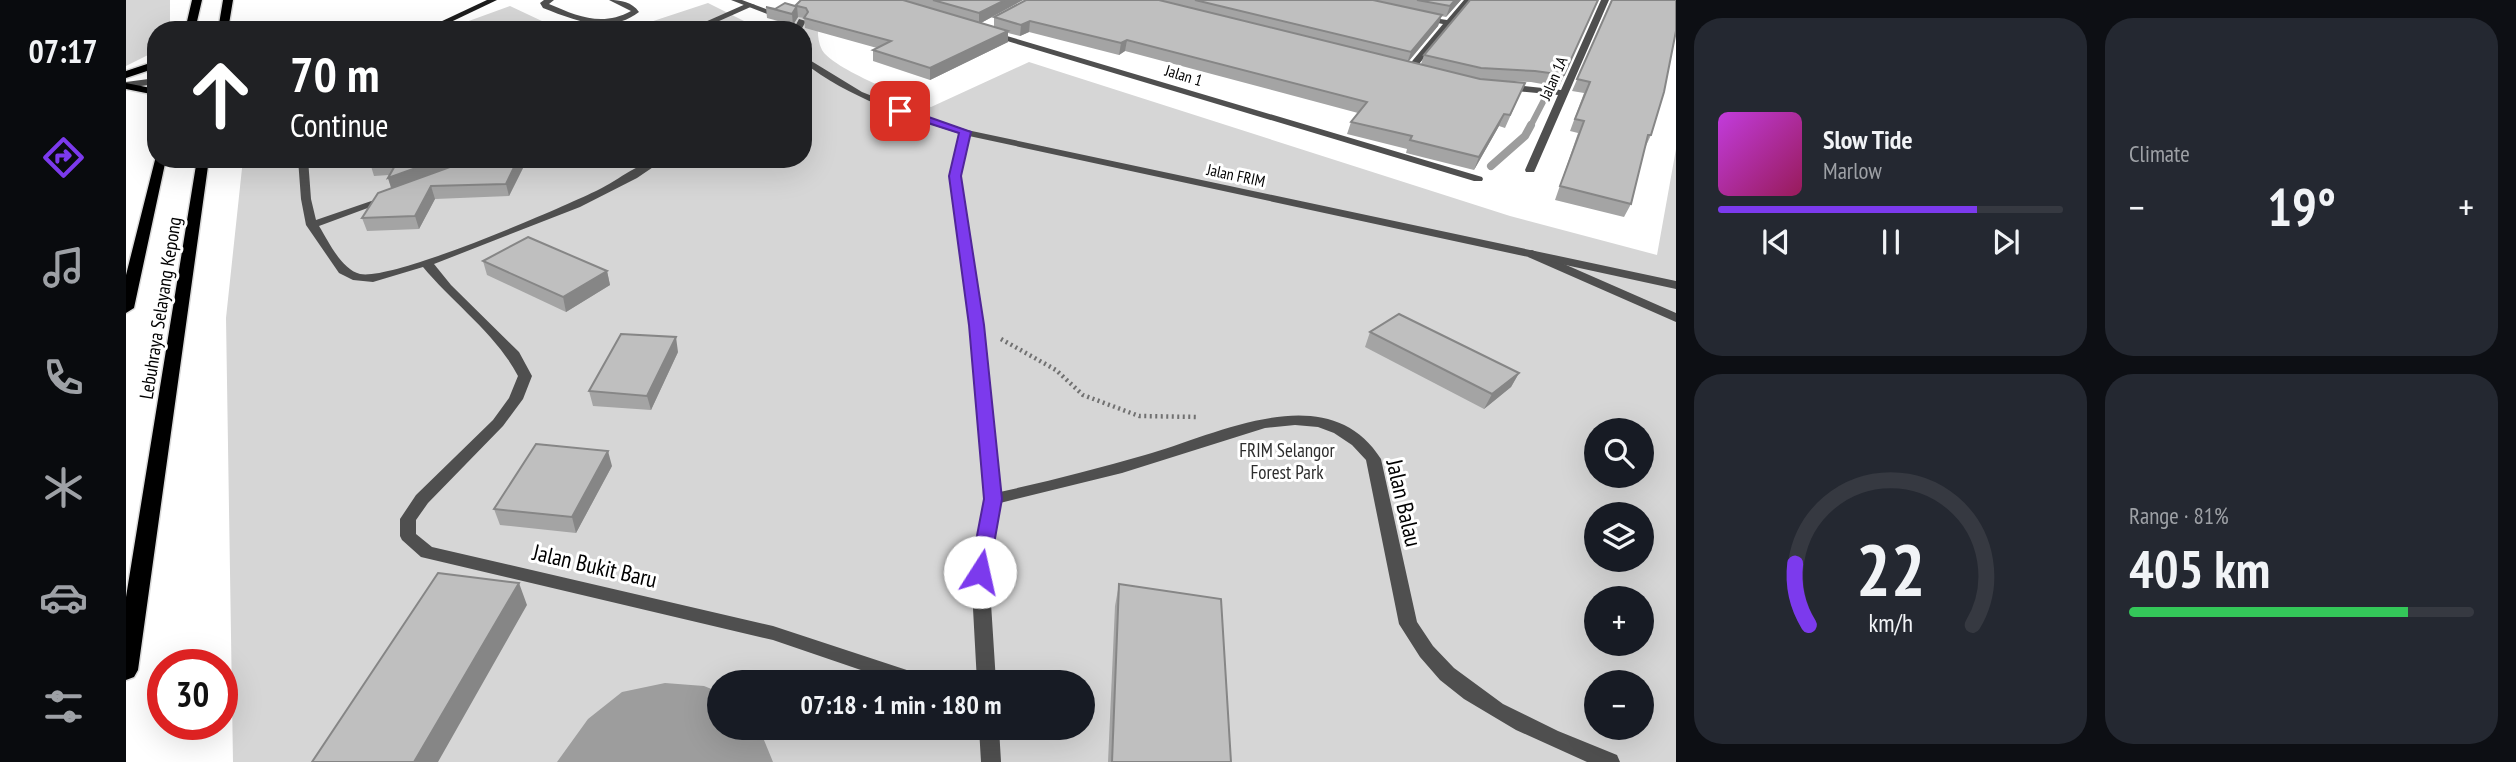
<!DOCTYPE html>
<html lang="en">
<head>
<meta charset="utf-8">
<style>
	body { margin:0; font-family:"PT Sans Narrow",sans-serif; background:#242831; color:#f1f3f6; height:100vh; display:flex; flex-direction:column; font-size:26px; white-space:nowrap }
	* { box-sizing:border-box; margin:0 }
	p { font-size:23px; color:#9ea1a6 }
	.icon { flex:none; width:38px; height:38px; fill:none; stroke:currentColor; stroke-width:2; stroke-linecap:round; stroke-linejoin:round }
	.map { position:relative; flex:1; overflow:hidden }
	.panel { display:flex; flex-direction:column; gap:18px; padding:18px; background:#0d0f14; width:840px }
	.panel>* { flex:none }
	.top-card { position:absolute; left:21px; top:21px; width:665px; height:147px; border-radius:28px; box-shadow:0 7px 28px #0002; background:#202124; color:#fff; overflow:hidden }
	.buttons { position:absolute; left:1458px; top:418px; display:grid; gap:14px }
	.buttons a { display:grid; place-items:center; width:70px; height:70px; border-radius:50%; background:#171b24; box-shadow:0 7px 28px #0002; font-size:35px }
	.speed { position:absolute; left:21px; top:649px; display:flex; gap:14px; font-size:35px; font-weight:700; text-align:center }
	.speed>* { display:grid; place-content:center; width:91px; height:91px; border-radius:50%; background:#171b24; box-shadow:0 7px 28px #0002; line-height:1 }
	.speed .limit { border:10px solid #d22; background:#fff; color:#111 }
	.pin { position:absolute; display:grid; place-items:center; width:60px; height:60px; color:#fff; margin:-30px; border-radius:14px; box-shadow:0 4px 10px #0006 }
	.me { position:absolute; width:77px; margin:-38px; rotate:10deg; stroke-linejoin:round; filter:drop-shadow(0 0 5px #0008) }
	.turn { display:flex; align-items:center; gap:24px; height:147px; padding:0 28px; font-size:32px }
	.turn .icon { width:91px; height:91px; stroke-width:2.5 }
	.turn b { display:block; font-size:49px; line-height:60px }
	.big { font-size:52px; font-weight:600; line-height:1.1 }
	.panel .card { flex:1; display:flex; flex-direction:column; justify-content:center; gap:10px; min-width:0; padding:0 24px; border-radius:28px; background:#242831 }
	.panel .dial { align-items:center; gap:0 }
	.dial svg { height:182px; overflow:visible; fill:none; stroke:#363941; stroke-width:7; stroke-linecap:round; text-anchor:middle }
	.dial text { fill:#f1f3f6; stroke:none }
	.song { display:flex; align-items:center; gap:21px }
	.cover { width:84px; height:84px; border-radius:10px; background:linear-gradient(135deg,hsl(290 70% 55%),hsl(330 70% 35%)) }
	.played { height:7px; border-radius:4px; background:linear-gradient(90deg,#7c3aed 75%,#363941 75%) }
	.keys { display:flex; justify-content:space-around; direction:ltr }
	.heat { display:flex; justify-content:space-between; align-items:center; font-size:38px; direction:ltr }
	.charge { height:10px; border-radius:5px; background:linear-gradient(90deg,#34c759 81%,#363941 0) }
	.panel .tiles { flex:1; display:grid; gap:18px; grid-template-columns:repeat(2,1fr) }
	.trip { position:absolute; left:581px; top:670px; width:388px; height:70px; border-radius:35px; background:#171b24; box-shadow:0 7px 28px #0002; font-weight:600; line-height:70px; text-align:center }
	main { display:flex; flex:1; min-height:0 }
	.tab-bar { display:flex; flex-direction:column; width:126px; justify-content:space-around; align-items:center; background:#090b0e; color:#9ea1a6 }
	.tab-bar .icon { width:49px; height:49px }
	.tab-bar .selected { color:#7c3aed }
	.tab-bar b { font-size:32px; color:#f1f3f6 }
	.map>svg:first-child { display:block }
</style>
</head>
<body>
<main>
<nav class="tab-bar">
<b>07:17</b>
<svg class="icon selected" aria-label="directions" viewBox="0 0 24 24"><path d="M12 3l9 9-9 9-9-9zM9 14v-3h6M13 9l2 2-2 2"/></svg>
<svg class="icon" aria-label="music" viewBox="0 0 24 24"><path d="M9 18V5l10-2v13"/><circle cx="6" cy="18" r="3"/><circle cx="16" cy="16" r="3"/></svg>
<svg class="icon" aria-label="phone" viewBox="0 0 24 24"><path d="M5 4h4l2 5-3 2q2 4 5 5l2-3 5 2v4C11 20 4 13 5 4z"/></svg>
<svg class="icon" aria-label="climate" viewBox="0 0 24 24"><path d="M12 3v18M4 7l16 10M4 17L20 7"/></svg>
<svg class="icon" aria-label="car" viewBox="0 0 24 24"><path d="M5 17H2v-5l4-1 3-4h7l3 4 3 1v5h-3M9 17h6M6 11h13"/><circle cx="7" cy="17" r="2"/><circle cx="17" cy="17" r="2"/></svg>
<svg class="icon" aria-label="filters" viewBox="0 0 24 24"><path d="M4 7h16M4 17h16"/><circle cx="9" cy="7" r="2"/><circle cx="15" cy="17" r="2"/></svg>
</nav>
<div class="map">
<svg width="1550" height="762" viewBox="0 0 1550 762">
	<rect width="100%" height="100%" fill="#fff"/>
	<path fill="#d6d6d6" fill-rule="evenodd" d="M 0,0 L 44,0 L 44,30 L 30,30 L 30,51 L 0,66 Z
		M 582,3 L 626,25 L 693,12 C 692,25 690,38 696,50 C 707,69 782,98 805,107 L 903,62 L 1384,216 L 1531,255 L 1550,149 L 1550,762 L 107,762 L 100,318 L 117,159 L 677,159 L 677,30 L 500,30 ZM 1470,430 L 1516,430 L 1516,476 L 1470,476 ZM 1470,514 L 1516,514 L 1516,560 L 1470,560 ZM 1470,598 L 1516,598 L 1516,644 L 1470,644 ZM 593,682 L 957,682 L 957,728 L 593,728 ZM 1470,682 L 1516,682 L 1516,728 L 1470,728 Z
		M 384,6 L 435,30 L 318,30 Z"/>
	<path fill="#9d9d9d" d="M 539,683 L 578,686 L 593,692 L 593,728 L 633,728 L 647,762 L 431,762 L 462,719 L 496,692 Z"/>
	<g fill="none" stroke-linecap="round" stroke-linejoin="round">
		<path stroke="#9d9d9d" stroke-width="6" d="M 1404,127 L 1418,100"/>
		<path stroke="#9d9d9d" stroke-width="8" d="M 1365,166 L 1399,136 L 1405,125"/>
		<g stroke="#dbdbdb" stroke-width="3">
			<path id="primary" d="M 66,0 L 76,0 L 69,30 L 59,30 Z
				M 97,0 L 107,0 L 102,30 L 92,30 Z
				M 30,61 L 30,68 L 0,78 L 0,71 Z
				M 0,83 L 30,89 L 30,95 L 0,89 Z
				M 30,156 L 30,159 L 40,159 L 8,308 L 0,313 L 0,275 Z
				M 71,159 L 83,159 L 12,670 L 8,677 L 0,680 L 0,597 Z"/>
		</g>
		<path stroke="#717171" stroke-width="4.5" stroke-dasharray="2 3.5" stroke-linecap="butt" d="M 875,339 L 930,370 L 957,395 L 1013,416 L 1073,417"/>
		<path fill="#4f4f4f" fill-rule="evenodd" d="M 418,0 L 428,0 L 423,4 C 451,16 476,27 505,11 L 483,0 C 495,0 506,2 513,12 C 483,35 448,20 417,8 L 414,3 Z
			M 622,3 L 629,5 L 573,30 L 561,30 Z
			M 172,159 L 182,159 L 185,199 L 190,220 L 257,197 L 265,197 L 266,199 L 193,226 C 203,242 215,269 234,274 C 267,281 435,208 472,190 C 493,180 516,159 539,159 L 511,178 L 454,207 L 308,264 L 325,285 L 393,352 L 406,376 L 397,399 L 377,426 L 302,503 L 290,520 L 290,534 L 306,547 L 647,626 L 799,676 L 801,682 L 770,682 L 647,640 L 295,557 L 276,540 L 274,536 L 274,519 L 290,495 L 367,420 L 383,398 L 392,376 C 371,335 327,303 297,267 L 247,282 L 227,280 L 213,273 L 180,225 L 175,199 Z
			M 1406,250 L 1550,313 L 1550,322 L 1402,257 L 1402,251 Z"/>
		<path fill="#4f4f4f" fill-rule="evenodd" d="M 605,0 L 616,0 L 656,15 L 649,17 Z
			M 1338,0 L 1346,0 L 1288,70 L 1282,70 L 1282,66 L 1317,24 L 1294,20 L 1294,16 L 1321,20 Z
			M 1475,0 L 1483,0 L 1409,170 L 1408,172 L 1400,172 L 1399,170 L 1432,95 L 1380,90 L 1375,87 L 1380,84 L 1435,90 Z
			M 673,19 L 680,21 L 675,30 L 667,30 Z
			M 864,31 L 1356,177 L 1357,179 L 1356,181 L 1348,181 L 861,35 L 860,33 Z
			M 677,56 L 736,92 L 779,109 L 841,130 L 1550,281 L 1550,289 L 843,136 L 834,176 L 857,325 L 874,492 C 923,481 971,469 1019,455 C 1090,435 1202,375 1255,459 L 1291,622 L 1307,646 L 1328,668 L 1377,704 L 1432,731 L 1491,755 L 1494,762 L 1461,762 L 1390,730 L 1338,699 L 1314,680 L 1294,657 L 1273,624 L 1240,460 L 1226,445 L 1208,433 L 1192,427 L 1169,425 L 1139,428 L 996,473 L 874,503 L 863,572 L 870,682 L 851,682 L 845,572 L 859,499 L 843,325 L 824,176 L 834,134 C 779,116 723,98 677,62 Z
			M 30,78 L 30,84 L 0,88 L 0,82 Z
			M 853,728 L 873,728 L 875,762 L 855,762 Z"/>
		<path fill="#1c1c1c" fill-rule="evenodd" d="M 361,0 L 371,0 L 308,30 L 297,30 Z"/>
		<use href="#primary" fill="#000" fill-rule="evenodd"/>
	</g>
	<path fill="#a4a4a4" d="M 675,0 L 897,0 L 855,23 L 868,27 L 868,17 L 900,0 L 1335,0 L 1320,17 L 1315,16 L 1312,26 L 1283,61 L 1295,64 L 1298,55 L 1472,0 L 1433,87 L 1405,82 L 1380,81 L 1399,83 L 1379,128 L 1373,126 L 1348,170 L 1280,153 L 1281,149 L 1221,134 L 1225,122 L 1232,113 L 999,51 L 993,55 L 903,32 L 894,36 L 882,33 L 882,42 L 804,80 L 747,61 L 747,50 L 751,48 L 679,28 L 678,18 L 672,17 L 667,25 L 641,18 L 640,7 L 649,9 L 669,6 Z
		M 1485,0 L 1550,0 L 1525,135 L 1519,148 L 1505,204 L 1498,217 L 1429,200 L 1452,133 L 1444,131 L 1458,93 L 1446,91 L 1485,1 Z
		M 247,159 L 449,159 L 448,162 L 400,162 L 383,196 L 309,199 L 293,229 L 241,231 L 236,218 L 265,188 L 262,178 L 263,175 L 248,176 L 244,163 Z
		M 357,261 L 481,271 L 484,285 L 440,312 L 361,275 Z
		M 1244,332 L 1393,373 L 1385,387 L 1358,409 L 1239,347 Z
		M 552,352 L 525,410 L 467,406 L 463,391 Z
		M 486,466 L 450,533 L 374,525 L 368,509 Z
		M 993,584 L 1105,762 L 982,762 L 989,606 Z"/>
	<path fill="#868686" d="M 879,0 L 897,0 L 853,24 L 853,13 Z
		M 1329,0 L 1335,0 L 1320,17 L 1324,6 Z
		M 671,6 L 672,17 L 667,25 L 666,14 Z
		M 1316,15 L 1312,26 L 1281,63 L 1285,52 Z
		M 904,21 L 903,32 L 894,36 L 895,25 Z
		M 882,31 L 882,42 L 804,80 L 804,68 Z
		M 1001,40 L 999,51 L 993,55 L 995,43 Z
		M 1378,114 L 1373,126 L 1348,170 L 1353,157 Z
		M 315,159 L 353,159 L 266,190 L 262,178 Z
		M 392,159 L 399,159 L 400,162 L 383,196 L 380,184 Z
		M 305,186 L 309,199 L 293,229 L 289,216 Z
		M 481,271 L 484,285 L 440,312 L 437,297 Z
		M 550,337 L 552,352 L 525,410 L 521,396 Z
		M 1393,373 L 1385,387 L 1358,409 L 1366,394 Z
		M 482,451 L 486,466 L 450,533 L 446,517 Z
		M 393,583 L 401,605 L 312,762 L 288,762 Z"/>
	<path fill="#bfbfbf" stroke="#868686" stroke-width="2" d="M 675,0 L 777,0 L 882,31 L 804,68 L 747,50 L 765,41 L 678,18 L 682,12 L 680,8 L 671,6 L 666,14 L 640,7 L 649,9 L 659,3 L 669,6 Z
		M 807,0 L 879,0 L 853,13 Z
		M 900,0 L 1033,0 L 1354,79 L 1399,83 L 1384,115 L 1378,114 L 1353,157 L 1284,140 L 1286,136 L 1225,122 L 1241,102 L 1001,40 L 995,43 L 904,21 L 895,25 L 868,17 Z
		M 1069,0 L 1247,0 L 1316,15 L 1285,52 Z
		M 1291,0 L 1329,0 L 1324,6 Z
		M 1344,0 L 1472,0 L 1438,75 L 1409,71 L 1355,68 L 1298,55 Z
		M 1486,0 L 1550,0 L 1550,31 L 1538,92 L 1525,135 L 1522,135 L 1505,204 L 1434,186 L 1458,121 L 1449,119 L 1464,82 L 1451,79 Z
		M 247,159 L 315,159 L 262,178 L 271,162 L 244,163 Z
		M 346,159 L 392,159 L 380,184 L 305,186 L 289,216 L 236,218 L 252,193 Z
		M 402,237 L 481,271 L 437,297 L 357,261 Z
		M 1273,314 L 1393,373 L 1366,394 L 1244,332 Z
		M 495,334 L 550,337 L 521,396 L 463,391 Z
		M 410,444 L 482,451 L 446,517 L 368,509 Z
		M 312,573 L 393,583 L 288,762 L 186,762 Z
		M 993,584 L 1095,599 L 1105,762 L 986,762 Z"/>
	<path fill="#7c3aed" stroke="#51269a" stroke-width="2" d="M 774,107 L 845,132 L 835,176 L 858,325 L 876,499 L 863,572 L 861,577 L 854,580 L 847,577 L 844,572 L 858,499 L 843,325 L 823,176 L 833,133 L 771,113 L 769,111 Z"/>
	<g text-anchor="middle" stroke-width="6" stroke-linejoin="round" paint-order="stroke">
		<g font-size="16" fill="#000" stroke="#fff">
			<text transform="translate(1058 75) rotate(17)" y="6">Jalan 1</text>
			<text transform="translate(1427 78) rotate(-66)" y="6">Jalan 1A</text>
			<text transform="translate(1110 175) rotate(12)" y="6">Jalan FRIM</text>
		</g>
		<g font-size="19" fill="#000" stroke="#fff">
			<text transform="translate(34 308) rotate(-81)" y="7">Lebuhraya Selayang Kepong</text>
		</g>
		<g font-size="19" fill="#2d2d2d" stroke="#fff">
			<text x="1161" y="457">FRIM Selangor<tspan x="1161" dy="22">Forest Park</tspan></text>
		</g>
		<g font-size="23" fill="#000" stroke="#fff">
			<text transform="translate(1278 503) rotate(77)" y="8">Jalan Balau</text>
			<text transform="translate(469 566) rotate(13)" y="8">Jalan Bukit Baru</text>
		</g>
	</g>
</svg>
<div class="buttons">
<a><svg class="icon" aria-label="search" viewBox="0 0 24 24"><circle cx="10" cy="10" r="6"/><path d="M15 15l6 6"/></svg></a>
<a><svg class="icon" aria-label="layers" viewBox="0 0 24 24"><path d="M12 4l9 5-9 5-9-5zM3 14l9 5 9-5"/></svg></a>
<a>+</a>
<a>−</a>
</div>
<div class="speed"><div class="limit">30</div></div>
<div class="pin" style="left:774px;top:111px;background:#d93025"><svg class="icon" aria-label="arrive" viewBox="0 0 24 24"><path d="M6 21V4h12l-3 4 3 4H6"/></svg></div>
<svg class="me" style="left:854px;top:572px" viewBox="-20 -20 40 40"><circle r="19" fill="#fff"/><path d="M0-13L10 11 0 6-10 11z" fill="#7c3aed"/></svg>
<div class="trip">07:18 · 1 min · 180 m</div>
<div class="top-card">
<div class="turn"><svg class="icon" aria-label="ahead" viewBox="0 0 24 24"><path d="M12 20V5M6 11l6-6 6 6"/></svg><div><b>70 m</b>Continue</div></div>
</div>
</div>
<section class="panel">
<div class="tiles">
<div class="card">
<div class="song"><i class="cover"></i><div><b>Slow Tide</b><p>Marlow</p></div></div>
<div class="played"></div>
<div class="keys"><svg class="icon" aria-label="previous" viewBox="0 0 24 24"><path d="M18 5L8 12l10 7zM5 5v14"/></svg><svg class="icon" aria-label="pause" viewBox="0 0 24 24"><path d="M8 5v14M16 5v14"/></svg><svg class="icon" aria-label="next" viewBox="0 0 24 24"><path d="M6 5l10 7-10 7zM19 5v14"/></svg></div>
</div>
<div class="card"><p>Climate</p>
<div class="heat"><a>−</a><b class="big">19°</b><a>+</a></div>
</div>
<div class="card dial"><svg viewBox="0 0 100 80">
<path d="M14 69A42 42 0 1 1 86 69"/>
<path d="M14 69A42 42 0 0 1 8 42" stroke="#7c3aed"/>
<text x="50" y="56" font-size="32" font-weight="700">22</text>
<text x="50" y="72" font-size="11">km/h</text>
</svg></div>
<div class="card"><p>Range · 81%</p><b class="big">405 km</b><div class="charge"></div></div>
</div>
</section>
</main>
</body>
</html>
